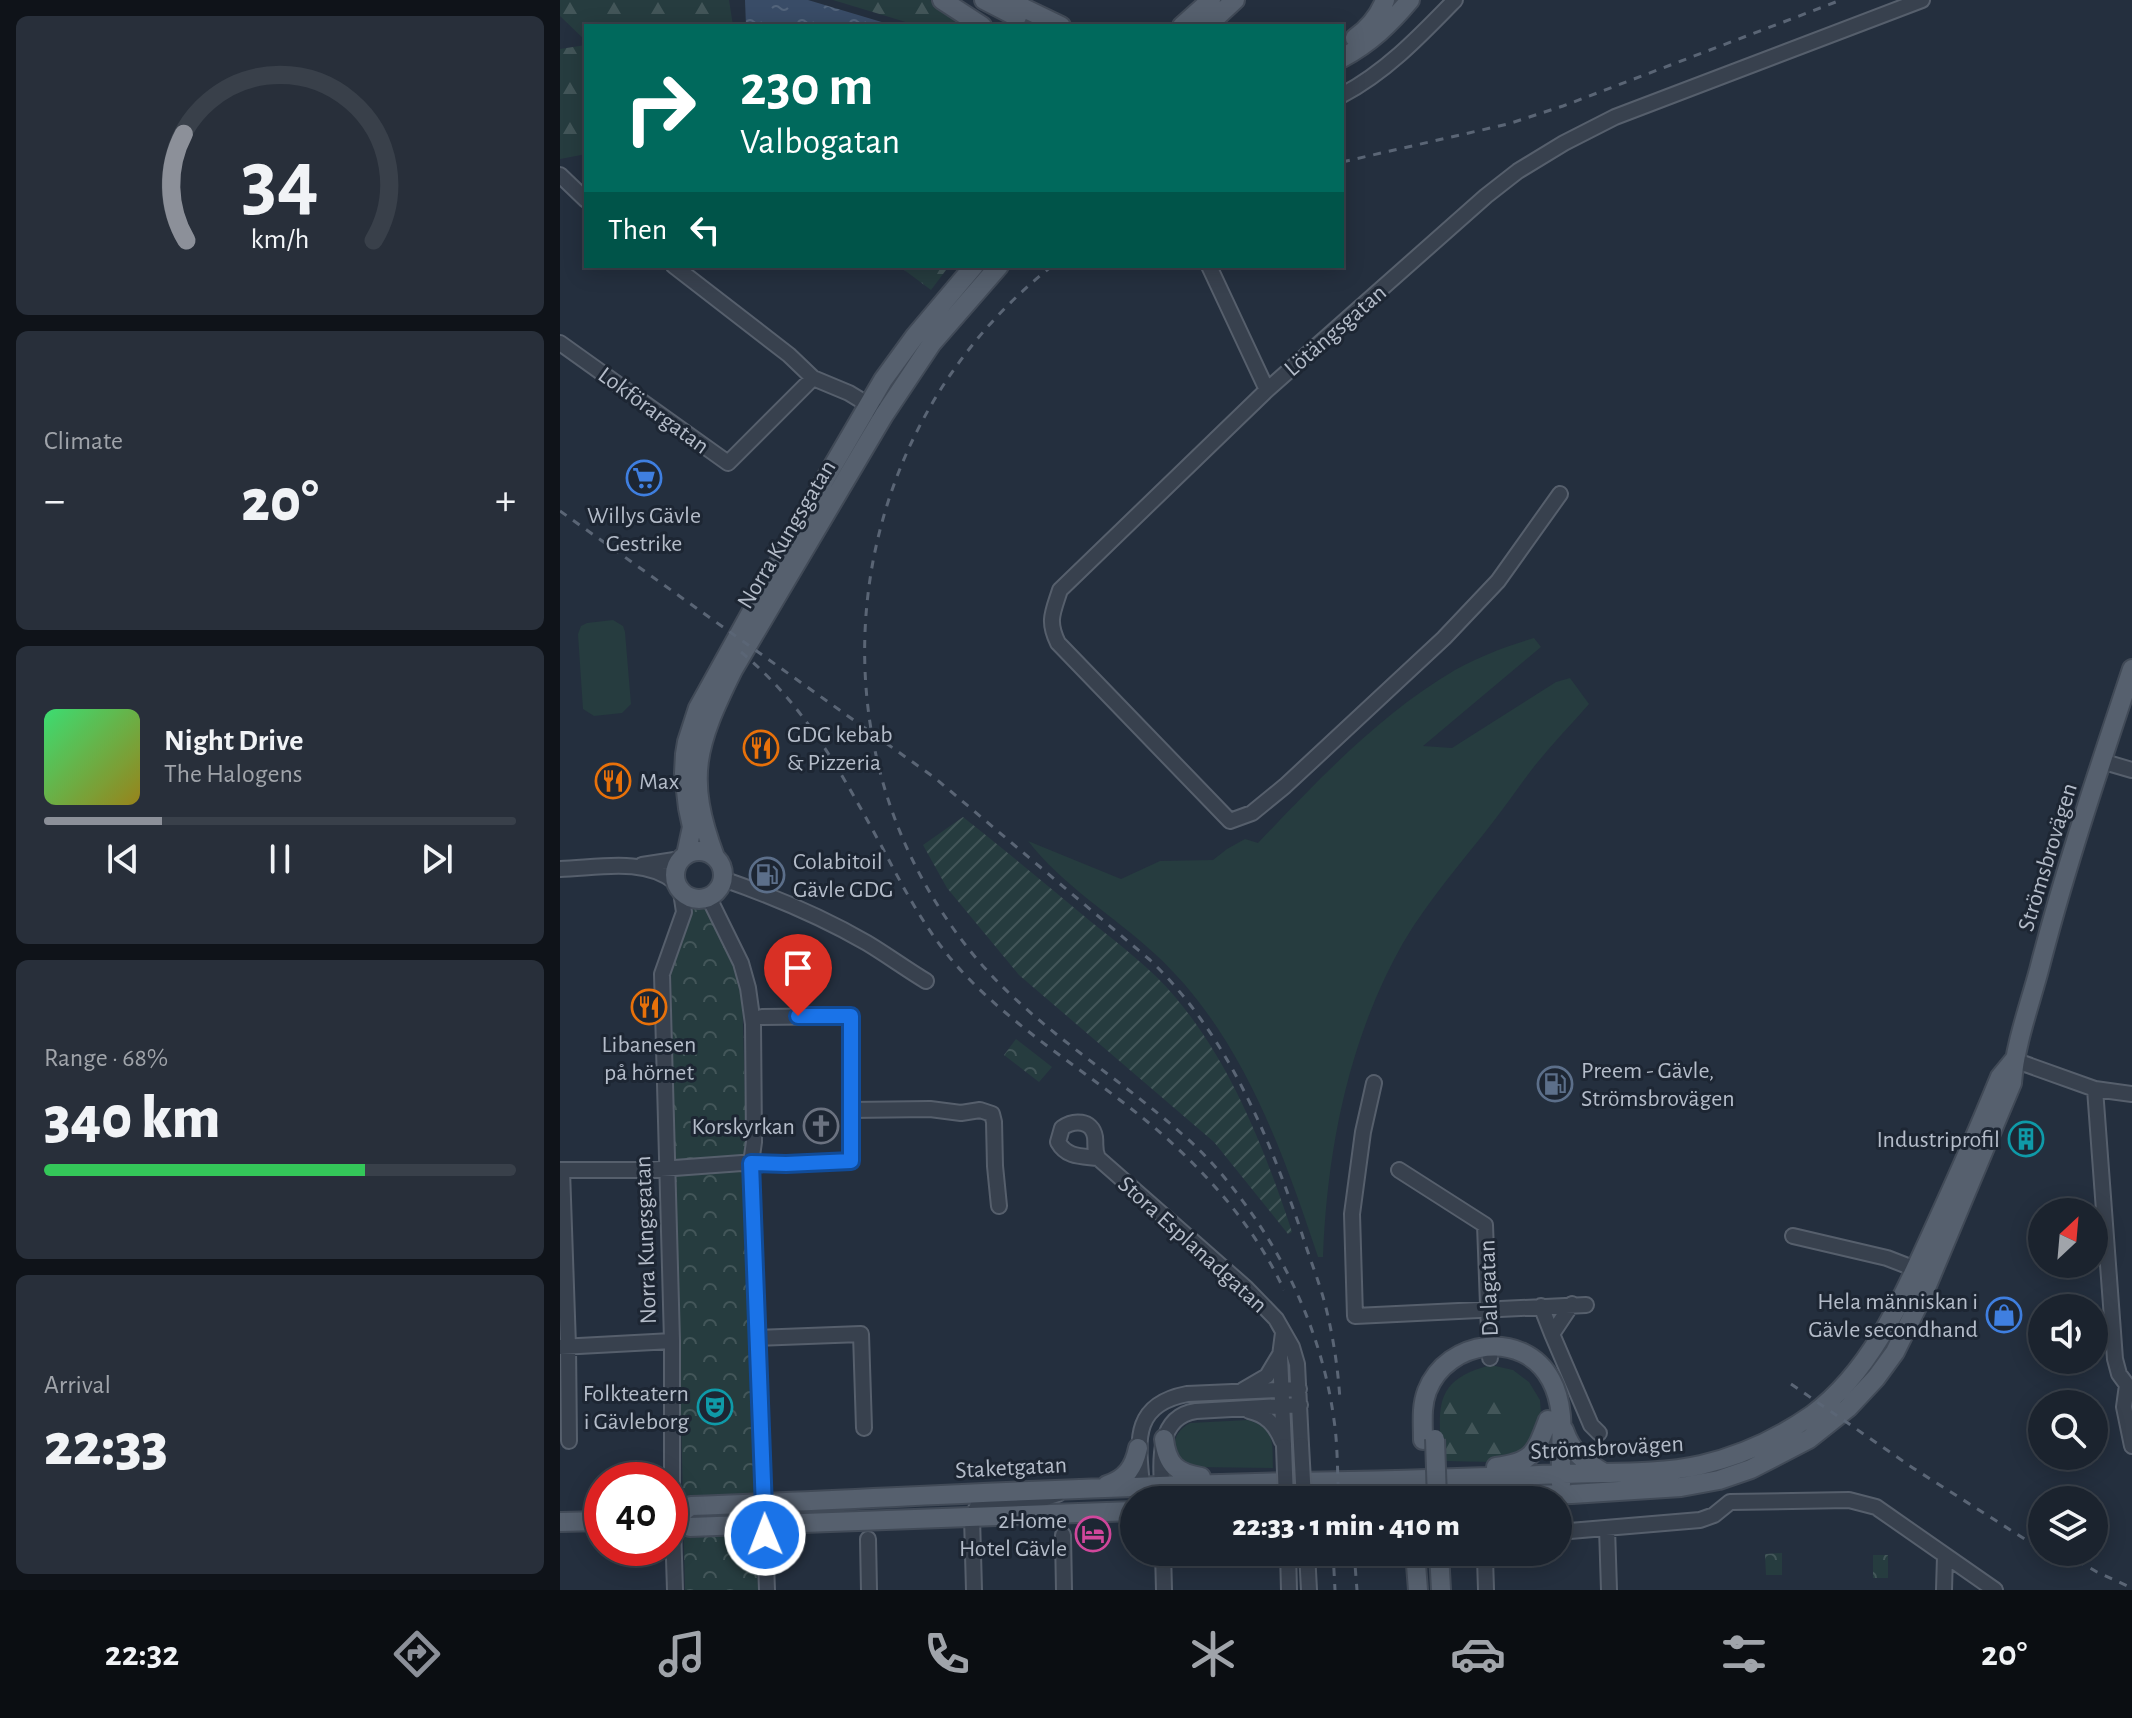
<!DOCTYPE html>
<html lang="en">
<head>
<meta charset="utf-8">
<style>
	body { margin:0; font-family:"Alegreya Sans",sans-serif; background:#282f3a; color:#f1f3f6; height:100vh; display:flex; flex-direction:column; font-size:30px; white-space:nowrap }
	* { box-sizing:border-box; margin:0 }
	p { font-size:26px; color:#a0a4aa }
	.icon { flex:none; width:44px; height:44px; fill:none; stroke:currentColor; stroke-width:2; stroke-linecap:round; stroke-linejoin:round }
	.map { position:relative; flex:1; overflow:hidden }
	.details { display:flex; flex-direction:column; gap:16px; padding:16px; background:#0f1319; width:560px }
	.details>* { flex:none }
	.banner { position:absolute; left:24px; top:24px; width:760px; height:244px; border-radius:0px; box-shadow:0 4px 20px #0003,0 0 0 2px #39404a; background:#00695c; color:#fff; overflow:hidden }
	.needle { width:52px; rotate:26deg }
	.fabs { position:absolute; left:1468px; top:1198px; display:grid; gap:16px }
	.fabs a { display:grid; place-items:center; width:80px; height:80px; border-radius:50%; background:#1b232e; box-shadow:0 4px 20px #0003,0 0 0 2px #39404a; font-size:40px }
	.speed { position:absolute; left:24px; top:1462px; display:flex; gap:16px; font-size:40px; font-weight:700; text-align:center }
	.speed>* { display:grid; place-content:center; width:104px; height:104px; border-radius:50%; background:#1b232e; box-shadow:0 4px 20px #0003,0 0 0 2px #39404a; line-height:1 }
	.speed .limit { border:12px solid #d22; background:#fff; color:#111 }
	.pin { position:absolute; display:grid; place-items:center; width:68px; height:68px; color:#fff; margin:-82px -34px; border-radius:50% 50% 50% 0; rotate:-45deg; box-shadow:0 0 8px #0007 }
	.pin .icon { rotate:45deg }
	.me { position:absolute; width:88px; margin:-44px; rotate:359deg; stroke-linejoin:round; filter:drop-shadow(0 0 6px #0008) }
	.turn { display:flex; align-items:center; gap:28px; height:168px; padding:0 24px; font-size:36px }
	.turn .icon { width:104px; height:104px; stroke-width:2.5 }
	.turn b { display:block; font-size:56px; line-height:68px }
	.then { display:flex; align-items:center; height:76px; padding:0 24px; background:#0003; gap:16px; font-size:30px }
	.big { font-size:60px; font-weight:800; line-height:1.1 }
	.details .widget { flex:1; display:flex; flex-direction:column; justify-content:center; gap:12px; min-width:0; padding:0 28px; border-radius:12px; background:#282f3a }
	.details .dial { align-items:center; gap:0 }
	.dial svg { height:208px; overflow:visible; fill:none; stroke:#39404a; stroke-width:7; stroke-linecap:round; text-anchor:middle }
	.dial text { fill:#f1f3f6; stroke:none }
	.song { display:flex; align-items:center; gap:24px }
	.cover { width:96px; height:96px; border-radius:12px; background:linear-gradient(135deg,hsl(140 70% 55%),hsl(50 70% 35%)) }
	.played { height:8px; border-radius:4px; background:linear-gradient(90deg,#8c9099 25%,#39404a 25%) }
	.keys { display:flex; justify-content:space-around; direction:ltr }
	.heat { display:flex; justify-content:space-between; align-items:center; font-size:44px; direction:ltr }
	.charge { height:12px; border-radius:6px; background:linear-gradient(90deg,#34c759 68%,#39404a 0) }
	.trip { position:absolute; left:560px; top:1486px; width:452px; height:80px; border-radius:40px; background:#1b232e; box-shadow:0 4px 20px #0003,0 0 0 2px #39404a; font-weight:800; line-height:80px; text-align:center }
	.menu { display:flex; height:128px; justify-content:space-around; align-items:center; background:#0b0e12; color:#a0a4aa }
	.menu .icon { width:56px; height:56px }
	.menu .active { color:#8c9099 }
	.menu b { font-size:36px; color:#f1f3f6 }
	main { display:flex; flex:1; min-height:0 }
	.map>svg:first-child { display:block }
</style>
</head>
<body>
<main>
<section class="details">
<div class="widget dial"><svg viewBox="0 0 100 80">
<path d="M14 69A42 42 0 1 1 86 69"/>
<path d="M14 69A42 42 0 0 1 13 28" stroke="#8c9099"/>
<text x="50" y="56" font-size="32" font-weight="700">34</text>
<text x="50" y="72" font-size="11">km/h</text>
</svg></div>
<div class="widget"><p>Climate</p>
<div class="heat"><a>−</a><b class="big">20°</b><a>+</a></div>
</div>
<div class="widget">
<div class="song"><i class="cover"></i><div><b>Night Drive</b><p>The Halogens</p></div></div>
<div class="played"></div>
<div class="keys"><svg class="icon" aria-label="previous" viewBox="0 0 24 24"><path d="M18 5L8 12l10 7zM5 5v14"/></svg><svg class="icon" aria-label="pause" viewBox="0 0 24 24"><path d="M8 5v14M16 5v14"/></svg><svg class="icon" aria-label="next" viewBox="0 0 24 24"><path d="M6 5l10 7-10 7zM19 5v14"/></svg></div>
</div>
<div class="widget"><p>Range · 68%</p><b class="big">340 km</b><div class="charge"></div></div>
<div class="widget"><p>Arrival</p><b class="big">22:33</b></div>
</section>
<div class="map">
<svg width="1572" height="1590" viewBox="0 0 1572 1590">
	<defs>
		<pattern id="forest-firs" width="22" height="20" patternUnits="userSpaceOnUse" patternTransform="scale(2)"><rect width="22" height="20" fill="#263c3f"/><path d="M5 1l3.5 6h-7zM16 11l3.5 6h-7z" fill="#435659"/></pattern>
		<pattern id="park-crowns" width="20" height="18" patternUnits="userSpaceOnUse" patternTransform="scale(2)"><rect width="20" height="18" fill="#263c3f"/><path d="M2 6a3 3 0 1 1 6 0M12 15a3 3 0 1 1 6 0" fill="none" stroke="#435659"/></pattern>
		<pattern id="garden-furrows" width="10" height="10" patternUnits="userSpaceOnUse" patternTransform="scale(2)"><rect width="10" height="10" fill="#263c3f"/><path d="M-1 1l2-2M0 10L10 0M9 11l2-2" fill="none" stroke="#435659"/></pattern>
		<pattern id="water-ripples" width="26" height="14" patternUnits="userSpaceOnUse" patternTransform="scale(2)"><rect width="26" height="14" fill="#394c67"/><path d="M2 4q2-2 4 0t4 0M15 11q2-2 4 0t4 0" fill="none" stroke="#53647b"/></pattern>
	</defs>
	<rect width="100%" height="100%" fill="#242f3e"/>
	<path fill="#263c3f" d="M 53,620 L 63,626 L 65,632 L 71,704 L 62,713 L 34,716 L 23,709 L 18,634 L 21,626 L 27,623 Z
		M 974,638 L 981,647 L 863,746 L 892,748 L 996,682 L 1010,678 L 1029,704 C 1010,726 990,746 973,768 C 959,786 947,804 933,822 C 902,862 869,899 843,943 C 789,1038 767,1149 763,1257 L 758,1257 C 722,1149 681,1033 595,954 C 554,916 503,886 468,841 L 561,879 L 600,861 L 653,860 L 667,849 L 685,839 L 698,843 C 758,780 820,714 895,670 C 920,656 947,646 974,638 Z
		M 931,1365 L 953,1370 L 969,1382 L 980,1400 L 982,1424 L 968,1451 L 931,1462 L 885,1461 L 881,1456 C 879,1406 873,1380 931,1365 Z
		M 688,1420 C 716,1429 712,1443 713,1468 L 633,1467 C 610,1457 608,1435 630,1423 Z"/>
	<path fill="url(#forest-firs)" d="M 0,0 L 169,0 L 173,26 L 26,26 L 26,41 L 0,16 Z
		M 273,0 L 370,0 L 411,26 L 359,26 Z
		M 26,45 L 26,154 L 0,159 L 0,49 Z
		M 339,266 L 389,266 L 371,290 Z
		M 947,1396 L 950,1456 L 886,1459 L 883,1400 Z"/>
	<path fill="url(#park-crowns)" d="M 129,904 L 149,905 L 172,956 L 182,988 L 198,1590 L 125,1590 L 111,972 Z
		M 456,1039 L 492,1067 L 479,1082 L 444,1055 Z
		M 1222,1553 L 1222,1575 L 1206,1575 L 1205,1554 Z
		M 1313,1555 L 1328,1555 L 1328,1578 L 1313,1578 Z"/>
	<path fill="url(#garden-furrows)" d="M 403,817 C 446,851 488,886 530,921 C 560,945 592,969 616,998 C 672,1065 705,1150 732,1232 L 728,1234 L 654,1142 L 459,975 L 387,888 L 363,845 Z"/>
	<path fill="url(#water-ripples)" d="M 185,0 L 248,0 L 335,26 L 186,26 Z"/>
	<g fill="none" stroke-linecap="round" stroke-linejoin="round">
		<g stroke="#565f6c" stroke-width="18">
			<path id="minor" d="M 782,95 C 826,72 861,35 895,0
				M 0,175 L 26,200
				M 114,266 L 229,355 L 253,378 L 289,393 L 317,410
				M 649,266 L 707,390
				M 0,343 L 168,463 L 253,378
				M 1000,494 L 938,581 L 884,638 L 725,786 L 692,813 L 670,821 L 498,643 C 487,621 493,612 500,590 L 707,390 L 926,196 L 958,171 L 1004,143 L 1055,117 L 1362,0
				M 1541,761 L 1572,770
				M 82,865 L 121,859
				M 0,869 C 37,868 84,857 115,882
				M 163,879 C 212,896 262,917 307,943 C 327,955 346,969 366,981
				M 149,898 L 181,963 L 188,988 L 193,1024 L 194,1142 L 191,1163 L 207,1590
				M 1454,1060 L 1535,1089 L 1572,1094
				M 814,1083 L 803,1132 L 792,1214 L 795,1316 L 1026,1305
				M 1535,1089 L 1555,1359 L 1559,1374 L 1567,1385 L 1564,1407 L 1572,1446
				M 291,1110 L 370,1109 L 401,1113 L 420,1110 L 432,1114 L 434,1122 L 435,1166 L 439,1206
				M 538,1158 C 522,1156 507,1158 498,1142 L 502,1128 C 513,1120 532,1119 535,1137 C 536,1146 534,1150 538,1158 L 686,1288 L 716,1319 L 732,1347 L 737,1364 L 741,1445
				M 0,1170 L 87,1170 L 182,1163 L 226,1164 L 291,1161 L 291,1016 L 202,1017
				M 2,1170 L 8,1346 L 9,1441
				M 839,1170 L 925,1225 L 930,1358
				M 1233,1236 L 1327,1258 L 1363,1272
				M 1012,1304 L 992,1334 L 1031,1425 L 1039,1433
				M 981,1306 L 992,1334
				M 723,1333 L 720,1356 L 724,1446
				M 197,1338 L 301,1334 L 304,1428
				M 0,1347 L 112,1341
				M 683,1390 L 707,1376 L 719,1356
				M 689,1411 C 706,1415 715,1424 722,1441
				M 583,1500 C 581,1453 564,1406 627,1394 L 739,1389
				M 603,1500 C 601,1468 594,1417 636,1411 L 740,1405
				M 1047,1528 L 1049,1590
				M 998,1532 L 1140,1520 L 1154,1515 L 1170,1502 L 1289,1500 L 1316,1507 L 1435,1590
				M 503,1535 L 504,1590
				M 308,1539 L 309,1590
				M 603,1552 L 604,1590
				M 728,1552 L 729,1590
				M 747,1552 L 749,1590
				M 115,1590 L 112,1495 L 112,1341 L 102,974 L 124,912 L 121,892
				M 414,1590 L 412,1517 L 418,1505 L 479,1500 L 498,1494
				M 926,1590 L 925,1558 L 927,1552
				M 1384,1590 L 1385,1556"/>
		</g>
		<g stroke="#414a57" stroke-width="22">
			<path id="major" d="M 382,0 L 422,26
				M 424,0 L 457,17
				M 447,0 L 501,26
				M 622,26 L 651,0
				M 647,26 L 675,0
				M 795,38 C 809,28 819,16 825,0
				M 782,58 C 810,43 830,24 850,0
				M115 875a24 24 0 1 1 48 0a24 24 0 1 1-48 0Z
				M 126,855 L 132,827 L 128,808 L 124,773 L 125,754 L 127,742 L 138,708 L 264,481 L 323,380 L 355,336 L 414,266
				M 155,857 C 125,777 136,745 173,670 L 324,415 L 372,343 L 439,266
				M 1004,1430 C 1012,1453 1023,1460 1044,1473
				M 604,1439 C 607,1465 617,1473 641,1477
				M 863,1440 C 863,1423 861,1407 867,1391 C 887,1339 964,1329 991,1380 C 1008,1411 999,1450 1001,1484
				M 936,1467 C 973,1462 975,1454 988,1420
				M 547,1485 C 566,1479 574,1467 578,1448
				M 864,1500 L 959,1495 L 1012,1494 L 1121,1487 L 1159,1480 L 1191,1469 L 1249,1439 L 1288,1408 L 1316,1378 L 1335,1352 L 1363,1295 L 1452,1083 C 1455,1045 1469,1007 1479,970 C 1505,868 1539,769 1572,669
				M 110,1519 L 130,1527 L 574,1511
				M 112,1519 L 131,1506 C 332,1498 534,1486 735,1482 C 825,1481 914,1478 1003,1474 C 1049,1472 1096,1475 1141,1465 C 1180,1456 1219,1438 1252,1415 C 1314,1369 1345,1292 1376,1224 C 1398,1176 1420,1126 1440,1077 L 1454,1060
				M 0,1522 L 42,1521
				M 855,1552 L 858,1590
				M 879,1552 L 881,1590"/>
		</g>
		<use href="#minor" stroke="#38414e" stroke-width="14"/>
		<use href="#major" stroke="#56606e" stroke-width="18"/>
		<path stroke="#5a6575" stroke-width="3" stroke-dasharray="8 8" stroke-linecap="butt" d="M 782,162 L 948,124 L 1003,106 L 1281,0
			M 492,266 C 278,435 240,747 416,958 C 475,1028 555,1074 622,1134 C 648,1156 670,1183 690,1211 C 733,1272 764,1345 774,1420 C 778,1446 777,1473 779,1500
			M 0,511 L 375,778 L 590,960 C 667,1034 708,1134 742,1234 C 749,1257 759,1281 765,1304 C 773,1335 778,1368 780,1400
			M 181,652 C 246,706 282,774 322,847 C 344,889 365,929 396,965 C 446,1021 510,1061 569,1107 C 631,1155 691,1218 724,1290
			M 1231,1384 L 1353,1468 L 1482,1550
			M 773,1552 L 775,1590
			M 794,1552 L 797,1590
			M 1503,1552 L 1537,1572 L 1572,1588"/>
		<g stroke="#565f6c" stroke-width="18" stroke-linecap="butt">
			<path id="minor-bridge" d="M 741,1445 L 744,1500
				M 724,1446 L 726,1500"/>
		</g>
		<g stroke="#414a57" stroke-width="22" stroke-linecap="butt">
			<path id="major-bridge" d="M 875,1439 L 877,1500"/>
		</g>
		<use href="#minor-bridge" stroke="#38414e" stroke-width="14"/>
		<use href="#major-bridge" stroke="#56606e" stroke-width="18"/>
	</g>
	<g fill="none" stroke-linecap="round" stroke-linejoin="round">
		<g stroke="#114b97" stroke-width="20">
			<path id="route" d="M 205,1535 L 191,1163 L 226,1164 L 291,1161 L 291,1016 L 238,1016"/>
		</g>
		<use href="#route" stroke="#1a73e8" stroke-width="14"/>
	</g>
	<defs>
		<g id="supermarket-ring" transform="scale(1.8)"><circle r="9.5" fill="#1d2633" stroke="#3f7fe0" stroke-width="1.5"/><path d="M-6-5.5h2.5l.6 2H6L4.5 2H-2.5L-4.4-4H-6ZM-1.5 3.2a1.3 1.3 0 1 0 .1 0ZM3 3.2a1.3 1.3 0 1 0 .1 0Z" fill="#3f7fe0"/></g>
		<g id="restaurant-ring" transform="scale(1.8)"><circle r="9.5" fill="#1d2633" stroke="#e8710a" stroke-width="1.5"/><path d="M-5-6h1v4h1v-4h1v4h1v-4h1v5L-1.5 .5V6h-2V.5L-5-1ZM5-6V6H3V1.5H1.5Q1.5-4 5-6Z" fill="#e8710a"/></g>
		<g id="fuel-ring" transform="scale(1.8)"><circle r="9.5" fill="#1d2633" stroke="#5c6f8a" stroke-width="1.5"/><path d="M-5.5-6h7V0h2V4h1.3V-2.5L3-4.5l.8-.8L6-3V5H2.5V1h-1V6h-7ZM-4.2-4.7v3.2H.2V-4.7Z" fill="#5c6f8a"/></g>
		<g id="church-ring" transform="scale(1.8)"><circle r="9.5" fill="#1d2633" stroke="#6b7280" stroke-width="1.5"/><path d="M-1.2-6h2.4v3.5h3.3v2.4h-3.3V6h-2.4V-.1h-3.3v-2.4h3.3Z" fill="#6b7280"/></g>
		<g id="building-ring" transform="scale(1.8)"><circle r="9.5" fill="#1d2633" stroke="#0f9aa8" stroke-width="1.5"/><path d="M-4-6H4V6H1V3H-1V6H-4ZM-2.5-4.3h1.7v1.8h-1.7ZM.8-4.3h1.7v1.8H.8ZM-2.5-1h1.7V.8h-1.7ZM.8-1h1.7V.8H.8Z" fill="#0f9aa8"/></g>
		<g id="shop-ring" transform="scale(1.8)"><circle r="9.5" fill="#1d2633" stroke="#3f7fe0" stroke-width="1.5"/><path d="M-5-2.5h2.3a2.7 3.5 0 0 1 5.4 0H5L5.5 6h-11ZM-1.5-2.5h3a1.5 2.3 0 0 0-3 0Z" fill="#3f7fe0"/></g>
		<g id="theatre-ring" transform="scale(1.8)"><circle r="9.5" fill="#1d2633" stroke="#0f9aa8" stroke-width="1.5"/><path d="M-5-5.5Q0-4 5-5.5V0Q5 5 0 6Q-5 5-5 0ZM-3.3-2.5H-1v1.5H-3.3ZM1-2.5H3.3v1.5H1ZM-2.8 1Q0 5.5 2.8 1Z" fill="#0f9aa8"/></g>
		<g id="hotel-ring" transform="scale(1.8)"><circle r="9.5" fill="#1d2633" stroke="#d1479c" stroke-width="1.5"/><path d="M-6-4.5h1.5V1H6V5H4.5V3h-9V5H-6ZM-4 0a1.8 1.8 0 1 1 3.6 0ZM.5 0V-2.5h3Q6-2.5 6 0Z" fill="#d1479c"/></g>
	</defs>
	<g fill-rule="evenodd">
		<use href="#supermarket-ring" x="84" y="478"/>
		<use href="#restaurant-ring" x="201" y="748"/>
		<use href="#restaurant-ring" x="53" y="781"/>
		<use href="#fuel-ring" x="207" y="875"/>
		<use href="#restaurant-ring" x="89" y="1007"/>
		<use href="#fuel-ring" x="995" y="1084"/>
		<use href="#church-ring" x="261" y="1126"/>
		<use href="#building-ring" x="1466" y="1139"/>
		<use href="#shop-ring" x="1444" y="1315"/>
		<use href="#theatre-ring" x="155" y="1407"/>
		<use href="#hotel-ring" x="533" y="1534"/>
	</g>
	<g text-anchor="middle" stroke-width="6" stroke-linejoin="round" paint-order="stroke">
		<g font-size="24" fill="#b4bcc9" stroke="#1d2633">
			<text transform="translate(775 330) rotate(-41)" y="8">Lötängsgatan</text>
			<text transform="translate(94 410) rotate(36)" y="8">Lokförargatan</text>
			<text transform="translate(226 534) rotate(-59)" y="8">Norra Kungsgatan</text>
			<text transform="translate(1487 857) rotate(-73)" y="8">Strömsbrovägen</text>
			<text transform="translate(85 1240) rotate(-92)" y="8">Norra Kungsgatan</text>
			<text transform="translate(633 1244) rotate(42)" y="8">Stora Esplanadgatan</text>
			<text transform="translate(928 1288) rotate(-92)" y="8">Dalagatan</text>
			<text transform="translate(1047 1447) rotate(-3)" y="8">Strömsbrovägen</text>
			<text transform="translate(451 1467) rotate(-3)" y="8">Staketgatan</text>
		</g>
		<g font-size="24" fill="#b4bcc9" stroke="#1d2633" text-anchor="end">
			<text x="84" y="523" text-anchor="middle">Willys Gävle<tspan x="84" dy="28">Gestrike</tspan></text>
			<text x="227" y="742" text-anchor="start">GDG kebab<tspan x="227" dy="28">&amp; Pizzeria</tspan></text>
			<text x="79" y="789" text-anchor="start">Max</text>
			<text x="233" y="869" text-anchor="start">Colabitoil<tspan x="233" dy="28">Gävle GDG</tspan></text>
			<text x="89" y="1052" text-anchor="middle">Libanesen<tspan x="89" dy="28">på hörnet</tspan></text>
			<text x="1021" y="1078" text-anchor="start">Preem - Gävle,<tspan x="1021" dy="28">Strömsbrovägen</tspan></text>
			<text x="235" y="1134">Korskyrkan</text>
			<text x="1440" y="1147">Industriprofil</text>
			<text x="1418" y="1309">Hela människan i<tspan x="1418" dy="28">Gävle secondhand</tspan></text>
			<text x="129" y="1401">Folkteatern<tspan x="129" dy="28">i Gävleborg</tspan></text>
			<text x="507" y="1528">2Home<tspan x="507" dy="28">Hotel Gävle</tspan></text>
		</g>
	</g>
</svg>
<div class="fabs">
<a><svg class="needle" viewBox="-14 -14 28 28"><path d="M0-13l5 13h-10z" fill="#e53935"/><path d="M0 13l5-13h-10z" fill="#a0a4aa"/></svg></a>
<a><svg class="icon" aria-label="sound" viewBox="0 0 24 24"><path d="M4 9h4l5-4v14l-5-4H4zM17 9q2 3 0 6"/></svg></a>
<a><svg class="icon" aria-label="search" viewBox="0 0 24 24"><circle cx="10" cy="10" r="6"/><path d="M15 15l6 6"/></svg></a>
<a><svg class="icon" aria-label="layers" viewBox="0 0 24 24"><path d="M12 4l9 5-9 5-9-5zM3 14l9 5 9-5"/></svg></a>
</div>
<div class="speed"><div class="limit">40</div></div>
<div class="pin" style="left:238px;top:1016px;background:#d93025"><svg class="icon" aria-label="arrive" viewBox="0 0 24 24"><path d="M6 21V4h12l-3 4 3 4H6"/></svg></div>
<svg class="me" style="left:205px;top:1535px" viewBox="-20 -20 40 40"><circle r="17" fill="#1a73e8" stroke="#fff" stroke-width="3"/><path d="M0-11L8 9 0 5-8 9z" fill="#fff"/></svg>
<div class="trip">22:33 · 1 min · 410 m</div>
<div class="banner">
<div class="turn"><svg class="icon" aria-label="right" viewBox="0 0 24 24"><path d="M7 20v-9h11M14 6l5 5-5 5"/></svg><div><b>230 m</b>Valbogatan</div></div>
<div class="then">Then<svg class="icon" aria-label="left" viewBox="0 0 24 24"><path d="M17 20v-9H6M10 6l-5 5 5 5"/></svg></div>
</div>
</div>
</main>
<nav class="menu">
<b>22:32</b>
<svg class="icon active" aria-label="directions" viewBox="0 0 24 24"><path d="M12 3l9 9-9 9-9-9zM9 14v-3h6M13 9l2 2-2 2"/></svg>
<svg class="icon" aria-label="music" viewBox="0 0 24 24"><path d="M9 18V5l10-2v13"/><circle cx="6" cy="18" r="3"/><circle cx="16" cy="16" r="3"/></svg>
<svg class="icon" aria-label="phone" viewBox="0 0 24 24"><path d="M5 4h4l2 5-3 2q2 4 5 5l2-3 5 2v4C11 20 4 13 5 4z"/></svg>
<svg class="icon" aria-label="climate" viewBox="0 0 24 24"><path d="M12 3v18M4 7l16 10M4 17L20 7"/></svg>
<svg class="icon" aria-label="car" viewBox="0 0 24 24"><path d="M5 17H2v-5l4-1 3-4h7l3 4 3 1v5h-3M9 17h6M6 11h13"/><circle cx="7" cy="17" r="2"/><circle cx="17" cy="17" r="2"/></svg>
<svg class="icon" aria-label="filters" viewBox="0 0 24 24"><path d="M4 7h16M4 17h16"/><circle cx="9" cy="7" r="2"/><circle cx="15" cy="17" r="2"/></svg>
<b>20°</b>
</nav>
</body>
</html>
